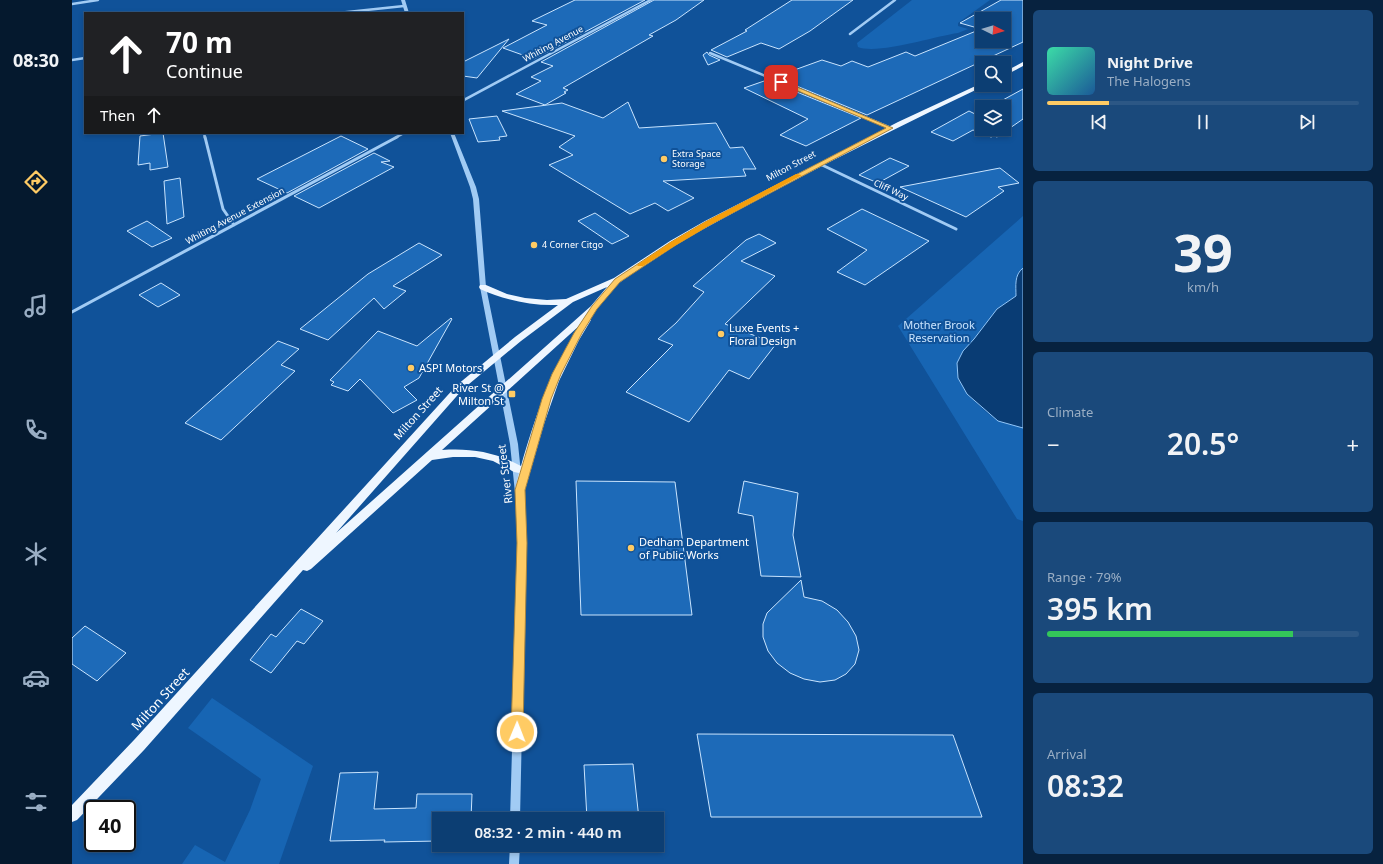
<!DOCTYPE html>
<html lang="en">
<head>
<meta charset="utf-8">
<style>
	body { margin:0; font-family:"Noto Sans",sans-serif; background:#1a497b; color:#f1f3f6; height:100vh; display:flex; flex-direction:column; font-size:15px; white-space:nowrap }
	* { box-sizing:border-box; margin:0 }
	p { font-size:13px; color:#9aaec4 }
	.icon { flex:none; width:22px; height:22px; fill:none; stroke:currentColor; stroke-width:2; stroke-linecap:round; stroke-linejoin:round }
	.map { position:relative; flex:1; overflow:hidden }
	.sheet { display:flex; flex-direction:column; gap:10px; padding:10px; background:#07223f; width:360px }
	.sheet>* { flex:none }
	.guide { position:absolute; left:12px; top:12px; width:380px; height:122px; border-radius:0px; box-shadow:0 2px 6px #0003,0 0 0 1px #2c5785; background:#202124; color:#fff; overflow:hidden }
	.needle { width:26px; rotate:95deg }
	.tools { position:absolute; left:903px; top:12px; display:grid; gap:8px }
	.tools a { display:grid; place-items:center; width:36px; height:36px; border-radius:0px; background:#0c3e73; box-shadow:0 2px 6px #0003,0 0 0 1px #2c5785; font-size:20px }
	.speed { position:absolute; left:12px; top:800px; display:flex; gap:8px; font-size:20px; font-weight:700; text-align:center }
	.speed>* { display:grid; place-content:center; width:52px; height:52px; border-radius:50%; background:#0c3e73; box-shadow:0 2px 6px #0003,0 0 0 1px #2c5785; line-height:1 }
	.speed .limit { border:2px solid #111; border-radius:6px; background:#fff; color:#111 }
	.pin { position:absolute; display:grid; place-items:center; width:34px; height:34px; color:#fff; margin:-17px; border-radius:8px; box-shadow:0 2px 6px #0006 }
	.me { position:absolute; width:44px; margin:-22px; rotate:1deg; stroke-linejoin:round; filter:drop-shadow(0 0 3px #0008) }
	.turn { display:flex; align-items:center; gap:14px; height:84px; padding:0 16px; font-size:18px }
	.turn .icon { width:52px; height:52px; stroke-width:2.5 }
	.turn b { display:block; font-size:28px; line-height:34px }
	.then { display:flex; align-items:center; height:38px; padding:0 16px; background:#0003; gap:8px; font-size:15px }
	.big { font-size:30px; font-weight:600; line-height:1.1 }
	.sheet .tile { flex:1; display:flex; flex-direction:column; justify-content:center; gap:6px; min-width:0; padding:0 14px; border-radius:6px; background:#1a497b }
	.sheet .dial { align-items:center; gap:0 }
	.dial b { font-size:52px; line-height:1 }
	.song { display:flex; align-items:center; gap:12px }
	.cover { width:48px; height:48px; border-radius:6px; background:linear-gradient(135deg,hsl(160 70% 55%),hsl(210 70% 35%)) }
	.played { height:4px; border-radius:2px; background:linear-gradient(90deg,#ffcb64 20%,#2c5785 20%) }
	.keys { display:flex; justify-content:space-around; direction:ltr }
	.heat { display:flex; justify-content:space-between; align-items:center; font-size:22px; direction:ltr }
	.charge { height:6px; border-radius:3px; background:linear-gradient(90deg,#34c759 79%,#2c5785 0) }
	.trip { position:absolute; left:360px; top:812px; width:232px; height:40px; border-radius:0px; background:#0c3e73; box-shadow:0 2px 6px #0003,0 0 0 1px #2c5785; font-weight:600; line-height:40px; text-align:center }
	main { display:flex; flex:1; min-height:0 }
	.tab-bar { display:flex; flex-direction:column; width:72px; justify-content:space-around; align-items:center; background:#05192e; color:#9aaec4 }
	.tab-bar .icon { width:28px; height:28px }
	.tab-bar .active { color:#ffcb64 }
	.tab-bar b { font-size:18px; color:#f1f3f6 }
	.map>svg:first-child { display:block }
</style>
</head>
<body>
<main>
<nav class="tab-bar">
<b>08:30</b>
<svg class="icon active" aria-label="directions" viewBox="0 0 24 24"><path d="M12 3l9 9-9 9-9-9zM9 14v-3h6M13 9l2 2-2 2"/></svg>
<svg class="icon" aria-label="music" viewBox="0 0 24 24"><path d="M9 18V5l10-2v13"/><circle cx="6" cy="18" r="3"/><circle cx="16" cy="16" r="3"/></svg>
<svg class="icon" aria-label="phone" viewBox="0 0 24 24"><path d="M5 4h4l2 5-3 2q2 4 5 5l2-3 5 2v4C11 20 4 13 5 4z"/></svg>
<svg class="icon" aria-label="climate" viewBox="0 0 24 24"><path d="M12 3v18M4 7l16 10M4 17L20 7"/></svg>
<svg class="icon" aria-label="car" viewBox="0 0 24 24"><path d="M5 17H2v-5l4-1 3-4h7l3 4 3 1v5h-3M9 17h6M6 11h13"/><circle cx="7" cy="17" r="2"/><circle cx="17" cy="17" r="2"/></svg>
<svg class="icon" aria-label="filters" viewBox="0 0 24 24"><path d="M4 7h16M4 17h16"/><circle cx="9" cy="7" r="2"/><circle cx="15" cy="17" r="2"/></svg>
</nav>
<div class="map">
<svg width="951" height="864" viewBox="0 0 951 864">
	<rect width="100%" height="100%" fill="#105299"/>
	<path fill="#1765b3" d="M 840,0 L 918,0 L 886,23 L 886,26 L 896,29 L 886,33 C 863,36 806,55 786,47 L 785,43 Z
		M 951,216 L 951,268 C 942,275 944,285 944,296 L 925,309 L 902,339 L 891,351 L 886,378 L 895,394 L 914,412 L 926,421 L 951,428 L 951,521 L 945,519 L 826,326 Z
		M 140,698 L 241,766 L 207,864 L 110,864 L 123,845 L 153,862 L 178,810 L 189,779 L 116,728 Z"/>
	<path fill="#093c74" stroke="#92c6f8" d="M 951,268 L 951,428 L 926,421 L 895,394 L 886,378 L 885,363 L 891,351 L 902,339 L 925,309 L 944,296 C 944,286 942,275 951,268 Z"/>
	<path fill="#1d6ab8" stroke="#c9e4fe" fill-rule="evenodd" d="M 503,0 L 573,0 L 462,59 L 431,48 L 475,25 L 460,21 Z
		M 582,0 L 632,0 L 604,20 L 577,35 L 581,36 L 491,88 L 496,90 L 492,92 L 494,93 L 473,105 L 444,94 L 469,81 L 459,77 L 481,66 L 469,62 Z
		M 720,0 L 781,0 L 738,31 L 707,49 L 689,43 L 655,57 L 639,50 L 675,31 L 673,30 Z
		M 929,0 L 951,0 L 951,42 L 795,115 L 703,77 L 750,60 L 769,66 L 780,61 L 796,67 L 834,52 L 843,56 L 909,29 L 888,23 ZM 910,19 L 932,19 L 932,41 L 910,41 Z
		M 437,39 L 405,78 L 391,76 L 391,62 Z
		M 635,52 L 637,55 L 648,60 L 636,65 L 631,55 Z
		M 695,80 L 789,118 L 734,146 L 708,135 L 736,119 L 672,88 Z
		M 951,89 L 951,119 L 925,137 L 922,136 L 919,137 L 901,130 L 881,141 L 859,132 L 897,111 L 903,114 L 910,111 L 910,129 L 932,129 L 932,107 L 918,107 Z
		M 556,102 L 567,128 L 644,123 L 658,148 L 671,147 L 684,169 L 671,169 L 674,176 L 591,181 L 622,198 L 596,211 L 583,203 L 558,214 L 477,165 L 501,155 L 487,147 L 503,136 L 430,111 L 490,103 L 531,118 Z
		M 425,116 L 435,136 L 427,137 L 428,140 L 406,142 L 397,119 Z
		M 91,133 L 96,167 L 78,170 L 78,163 L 66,165 L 68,136 Z
		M 269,136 L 296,149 L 215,193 L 185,179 Z
		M 302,153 L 318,161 L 309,162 L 322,167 L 247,208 L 222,196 Z
		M 818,158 L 837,166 L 806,183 L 787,175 Z
		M 928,168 L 947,183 L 926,187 L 932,191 L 894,217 L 828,187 Z
		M 108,178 L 112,217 L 95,224 L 92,181 Z
		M 790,209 L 857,241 L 793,285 L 765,272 L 795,250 L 755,229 Z
		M 523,213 L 557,236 L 540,244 L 506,221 Z
		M 75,221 L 100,238 L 80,247 L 55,231 Z
		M 687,234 L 704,243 L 669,261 L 703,276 L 653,324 L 704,344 L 677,379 L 657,370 L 617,422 L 554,392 L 601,345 L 586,339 L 604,323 L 632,292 L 621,286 L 674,240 Z
		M 347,243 L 370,255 L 321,286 L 334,291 L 312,309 L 302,298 L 256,340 L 228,329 L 296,274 Z
		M 89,283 L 108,295 L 86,307 L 67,295 Z
		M 379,318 L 380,319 L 347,378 L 332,387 L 345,400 L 321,413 L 288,379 L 276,391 L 259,385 L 262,382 L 258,380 L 306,331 L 345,346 Z
		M 206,341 L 227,349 L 209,365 L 223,371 L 149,440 L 113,423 Z
		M 504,481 L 603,482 L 620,615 L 509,615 Z
		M 672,481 L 726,493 L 721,535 L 729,577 L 689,576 L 681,516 L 666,513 Z
		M 729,580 L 732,597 L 750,601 L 765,610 L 776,622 L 784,636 L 787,650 L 783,664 L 774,674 L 763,680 L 748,682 L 732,679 L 718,673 L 705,663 L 696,651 L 691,637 L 691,624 L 695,613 Z
		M 229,609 L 251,621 L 232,644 L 225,641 L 199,673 L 178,660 L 199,634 L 204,637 Z
		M 13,626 L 54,653 L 25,681 L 0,664 L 0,638 Z
		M 625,734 L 881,735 L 910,817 L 639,817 Z
		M 561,764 L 567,819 L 515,819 L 512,765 Z
		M 306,772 L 302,809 L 344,808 L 345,794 L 400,794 L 399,819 L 367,819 L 367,841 L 312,842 L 313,840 L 258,841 L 268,773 Z"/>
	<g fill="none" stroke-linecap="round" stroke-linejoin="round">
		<path stroke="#a1cbf4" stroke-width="2.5" d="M 0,4 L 26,0
			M 266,13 L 332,6
			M 778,34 L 823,0
			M 638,53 L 819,128
			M 0,60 L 13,58
			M 132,133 L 133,138
			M 323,138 L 332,133"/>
		<path stroke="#a1cbf4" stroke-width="3" d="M 133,137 L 151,209 L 162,225
			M 748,164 L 884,229
			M 0,312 L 325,137"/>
		<path fill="#a1cbf4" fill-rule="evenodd" d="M 329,0 L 333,0 L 337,13 L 333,13 Z
			M 576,0 L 581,0 L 391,102 L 391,99 Z
			M 378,133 L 382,133 L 404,187 L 407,199 L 414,287 L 446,444 L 453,512 L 454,543 L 448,819 L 438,819 L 446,543 L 445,512 L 438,444 L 408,287 L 401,199 L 398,187 Z
			M 438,845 L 448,845 L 447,864 L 437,864 Z"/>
		<path fill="#eef6ff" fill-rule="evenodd" d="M 951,62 L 951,66 L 932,76 L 932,72 Z
			M 910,83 L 910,85 L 913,85 L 912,86 C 842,119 774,153 706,189 C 653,217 600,244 551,280 C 539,288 528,307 516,318 L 519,320 L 507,340 L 487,381 L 472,424 L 452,493 L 448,494 L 444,493 L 443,490 L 447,473 L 442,472 L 421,461 L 403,457 L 381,457 L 360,460 L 239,569 L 235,571 L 231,570 L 72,750 L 5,820 L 0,822 L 0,805 L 62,740 L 385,385 L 443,337 L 486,305 C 458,306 433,300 408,289 L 407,287 L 408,285 L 414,285 L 435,294 L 453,298 L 475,300 L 494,299 L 542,278 L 598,241 L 633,221 L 739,167 L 826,122 ZM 535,287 L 519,306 L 264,533 L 391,389 L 449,341 L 501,302 ZM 507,326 C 479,370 463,417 449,466 C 423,452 399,448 370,450 Z"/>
	</g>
	<path fill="#ffcb64" stroke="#a68441" d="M 707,81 L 711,81 L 821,128 L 638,225 L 604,245 L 548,282 L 525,309 L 510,333 L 489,374 L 479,399 L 453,490 L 455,543 L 451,732 L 449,736 L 445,738 L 441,736 L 439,732 L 445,543 L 443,490 L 470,399 L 480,374 L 502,333 L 520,306 L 543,279 L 599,242 L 633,222 L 814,128 L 707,83 Z"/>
	<path fill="#f59e0b" d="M 724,174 L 730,175 L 638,225 L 604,245 L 571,266 L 566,266 L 565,265 L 599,242 L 633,222 Z"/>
	<g fill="#ffcb64" stroke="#105299" stroke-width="1.5">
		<circle cx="592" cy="159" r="4"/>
		<circle cx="462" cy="245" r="4"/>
		<circle cx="649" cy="334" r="4"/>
		<circle cx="339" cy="368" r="4"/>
		<rect x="436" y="390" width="8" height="8" rx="2"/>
		<circle cx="559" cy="548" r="4"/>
	</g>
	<g text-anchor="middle" stroke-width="4" stroke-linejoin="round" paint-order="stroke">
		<g font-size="9" fill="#fff" stroke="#105299">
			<text transform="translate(481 44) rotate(-28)" y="3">Whiting Avenue</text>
			<text transform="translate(719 166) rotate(-28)" y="3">Milton Street</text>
			<text transform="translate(819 190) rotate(25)" y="3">Cliff Way</text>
			<text transform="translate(163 216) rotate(-28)" y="3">Whiting Avenue Extension</text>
		</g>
		<g font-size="9" fill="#fff" stroke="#105299" text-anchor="start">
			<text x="600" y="157">Extra Space<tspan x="600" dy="10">Storage</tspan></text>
			<text x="470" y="248">4 Corner Citgo</text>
		</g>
		<g font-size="11" fill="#c9e4fe" stroke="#105299">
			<text x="867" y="329">Mother Brook<tspan x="867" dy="13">Reservation</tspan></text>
		</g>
		<g font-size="11" fill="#fff" stroke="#105299" text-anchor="start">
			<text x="657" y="332">Luxe Events +<tspan x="657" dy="13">Floral Design</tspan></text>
			<text x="347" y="372">ASPI Motors</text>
			<text x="432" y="392" text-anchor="end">River St @<tspan x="432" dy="13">Milton St</tspan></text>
			<text x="567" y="546">Dedham Department<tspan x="567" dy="13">of Public Works</tspan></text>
		</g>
		<g font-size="11" fill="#fff" stroke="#105299">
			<text transform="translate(346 413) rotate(-48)" y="4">Milton Street</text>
			<text transform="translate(433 474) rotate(-97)" y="4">River Street</text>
		</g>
		<g font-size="13" fill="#fff" stroke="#105299">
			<text transform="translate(88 699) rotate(-48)" y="5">Milton Street</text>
		</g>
	</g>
</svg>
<div class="tools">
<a><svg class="needle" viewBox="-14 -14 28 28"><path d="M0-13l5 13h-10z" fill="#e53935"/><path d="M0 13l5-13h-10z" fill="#9aaec4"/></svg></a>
<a><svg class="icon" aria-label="search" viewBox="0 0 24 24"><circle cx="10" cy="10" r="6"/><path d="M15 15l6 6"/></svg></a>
<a><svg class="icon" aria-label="layers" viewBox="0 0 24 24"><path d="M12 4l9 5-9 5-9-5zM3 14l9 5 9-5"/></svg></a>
</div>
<div class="speed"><div class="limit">40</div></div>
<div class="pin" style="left:709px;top:82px;background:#d93025"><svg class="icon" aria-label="arrive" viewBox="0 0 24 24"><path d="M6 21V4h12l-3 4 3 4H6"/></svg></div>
<svg class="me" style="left:445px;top:732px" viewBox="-20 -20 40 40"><circle r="17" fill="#ffcb64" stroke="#fff" stroke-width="3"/><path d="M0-11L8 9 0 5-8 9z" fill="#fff"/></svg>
<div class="trip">08:32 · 2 min · 440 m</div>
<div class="guide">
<div class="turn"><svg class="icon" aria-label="ahead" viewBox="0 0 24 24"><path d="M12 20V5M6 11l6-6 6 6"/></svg><div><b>70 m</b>Continue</div></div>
<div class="then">Then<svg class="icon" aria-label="ahead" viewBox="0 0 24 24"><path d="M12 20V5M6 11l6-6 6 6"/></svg></div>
</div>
</div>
<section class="sheet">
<div class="tile">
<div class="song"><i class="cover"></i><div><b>Night Drive</b><p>The Halogens</p></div></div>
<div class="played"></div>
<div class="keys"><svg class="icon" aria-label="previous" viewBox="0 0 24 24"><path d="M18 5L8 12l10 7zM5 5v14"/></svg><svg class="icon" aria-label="pause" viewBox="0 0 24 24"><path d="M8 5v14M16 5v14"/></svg><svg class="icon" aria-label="next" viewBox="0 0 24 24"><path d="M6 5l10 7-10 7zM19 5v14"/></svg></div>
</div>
<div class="tile dial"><b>39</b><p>km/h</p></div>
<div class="tile"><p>Climate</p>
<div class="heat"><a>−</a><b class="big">20.5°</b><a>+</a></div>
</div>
<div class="tile"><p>Range · 79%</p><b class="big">395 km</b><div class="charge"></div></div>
<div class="tile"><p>Arrival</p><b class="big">08:32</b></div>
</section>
</main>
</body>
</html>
